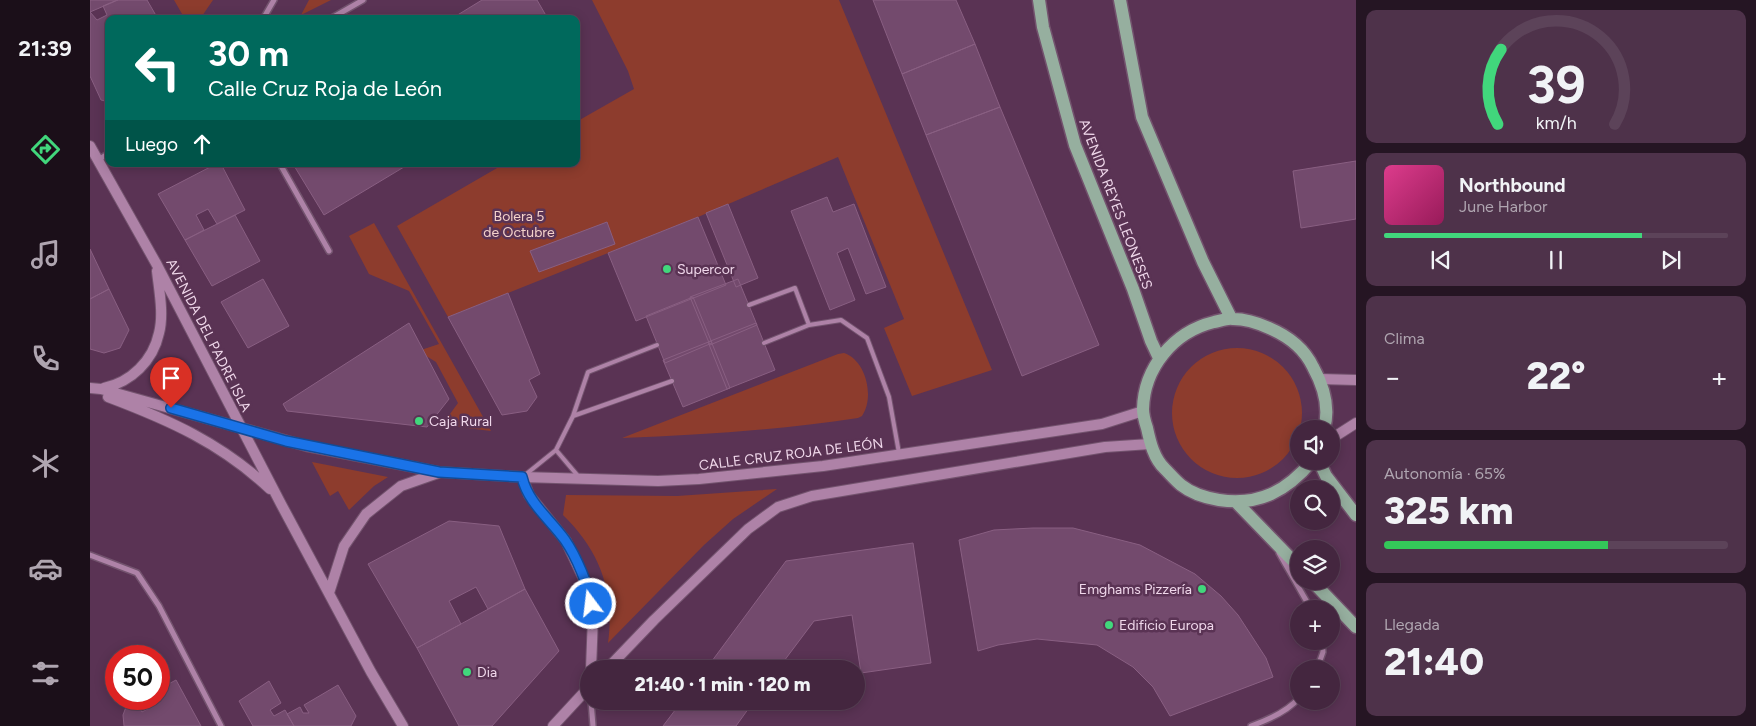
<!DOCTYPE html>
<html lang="es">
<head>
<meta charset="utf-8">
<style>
	body { margin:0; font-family:Figtree,sans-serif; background:#4e324a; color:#f1f3f6; height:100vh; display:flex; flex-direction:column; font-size:19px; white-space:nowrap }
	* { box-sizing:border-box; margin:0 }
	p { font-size:16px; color:#afa5b0 }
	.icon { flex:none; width:28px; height:28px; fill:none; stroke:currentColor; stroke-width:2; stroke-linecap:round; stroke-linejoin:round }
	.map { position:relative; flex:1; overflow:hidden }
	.drawer { display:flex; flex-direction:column; gap:10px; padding:10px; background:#251523; width:400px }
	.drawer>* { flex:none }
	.guide { position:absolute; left:15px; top:15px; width:475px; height:152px; border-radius:10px; box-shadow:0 2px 12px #0003,0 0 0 1px #5c4359; background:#00695c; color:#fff; overflow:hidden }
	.tools { position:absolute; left:1200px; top:420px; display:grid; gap:10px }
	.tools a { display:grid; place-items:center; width:50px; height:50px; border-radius:50%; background:#44263f; box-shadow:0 2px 12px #0003,0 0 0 1px #5c4359; font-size:25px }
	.speed { position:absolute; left:15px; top:645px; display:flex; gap:10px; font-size:25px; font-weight:700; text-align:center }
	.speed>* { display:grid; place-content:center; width:65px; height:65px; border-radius:50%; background:#44263f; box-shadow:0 2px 12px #0003,0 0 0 1px #5c4359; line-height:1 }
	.speed .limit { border:8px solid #d22; background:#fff; color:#111 }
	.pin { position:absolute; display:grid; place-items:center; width:42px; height:42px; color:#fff; margin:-51px -21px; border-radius:50% 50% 50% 0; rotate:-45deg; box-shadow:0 0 5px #0007 }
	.pin .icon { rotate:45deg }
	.me { position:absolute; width:55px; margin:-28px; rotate:345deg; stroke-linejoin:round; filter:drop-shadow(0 0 4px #0008) }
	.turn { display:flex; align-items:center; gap:18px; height:105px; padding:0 20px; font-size:22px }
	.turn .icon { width:65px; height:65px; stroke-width:2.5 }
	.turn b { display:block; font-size:35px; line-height:42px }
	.then { display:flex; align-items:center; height:48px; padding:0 20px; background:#0003; gap:10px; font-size:19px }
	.big { font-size:38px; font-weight:800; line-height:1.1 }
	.drawer .tile { flex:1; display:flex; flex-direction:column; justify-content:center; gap:8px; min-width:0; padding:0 18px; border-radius:10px; background:#4e324a }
	.drawer .dial { align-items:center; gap:0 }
	.dial svg { height:130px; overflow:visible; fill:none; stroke:#5c4359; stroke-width:7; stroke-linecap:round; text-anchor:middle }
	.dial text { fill:#f1f3f6; stroke:none }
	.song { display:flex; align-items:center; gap:15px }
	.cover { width:60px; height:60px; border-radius:8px; background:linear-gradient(135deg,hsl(330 70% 55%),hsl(330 70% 35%)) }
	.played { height:5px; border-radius:2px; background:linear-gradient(90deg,#41d77c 75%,#5c4359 75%) }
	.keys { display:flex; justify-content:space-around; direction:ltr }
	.heat { display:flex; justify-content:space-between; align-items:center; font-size:28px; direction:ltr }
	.charge { height:8px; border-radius:4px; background:linear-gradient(90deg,#34c759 65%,#5c4359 0) }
	.trip { position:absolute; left:490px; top:660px; width:285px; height:50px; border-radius:25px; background:#44263f; box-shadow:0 2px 12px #0003,0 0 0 1px #5c4359; font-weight:800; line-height:50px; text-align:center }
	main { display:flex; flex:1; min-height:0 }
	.dock { display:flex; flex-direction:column; width:90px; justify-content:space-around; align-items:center; background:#1b0f19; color:#afa5b0 }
	.dock .icon { width:35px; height:35px }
	.dock .current { color:#41d77c }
	.dock b { font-size:22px; color:#f1f3f6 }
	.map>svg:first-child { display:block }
</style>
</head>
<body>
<main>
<nav class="dock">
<b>21:39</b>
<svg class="icon current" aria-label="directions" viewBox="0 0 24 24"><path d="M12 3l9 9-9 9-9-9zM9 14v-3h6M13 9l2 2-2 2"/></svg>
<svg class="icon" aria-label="music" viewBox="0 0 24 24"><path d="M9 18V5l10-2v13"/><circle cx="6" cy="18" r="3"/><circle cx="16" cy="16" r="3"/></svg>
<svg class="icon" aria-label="phone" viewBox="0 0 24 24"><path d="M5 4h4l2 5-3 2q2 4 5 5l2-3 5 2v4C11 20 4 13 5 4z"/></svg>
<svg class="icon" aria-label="climate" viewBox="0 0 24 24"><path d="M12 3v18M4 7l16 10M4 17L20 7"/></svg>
<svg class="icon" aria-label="car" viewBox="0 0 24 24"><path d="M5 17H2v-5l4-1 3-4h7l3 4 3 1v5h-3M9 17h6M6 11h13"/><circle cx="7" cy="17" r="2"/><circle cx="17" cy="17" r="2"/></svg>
<svg class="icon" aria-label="filters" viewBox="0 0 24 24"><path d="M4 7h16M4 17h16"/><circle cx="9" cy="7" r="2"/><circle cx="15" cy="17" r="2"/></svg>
</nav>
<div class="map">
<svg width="1266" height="726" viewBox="0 0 1266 726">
	<rect width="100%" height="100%" fill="#5a3354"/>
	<path fill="#8d3c2d" d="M 84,0 L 123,0 L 110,19 L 95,19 Z
		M 219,0 L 241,0 L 211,15 Z
		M 502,0 L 749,0 L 902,370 L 822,396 L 794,328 L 814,319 L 748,157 L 608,217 L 358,317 L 307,226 L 414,164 L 486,164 L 486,122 L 544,89 L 538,71 Z
		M 284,223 L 401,431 L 352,425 L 368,403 L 346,362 L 328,351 L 349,344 L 319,291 L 279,274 L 259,236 Z
		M1082 413a65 65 0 1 1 130 0a65 65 0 1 1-130 0Z
		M 754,353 C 776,360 785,397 772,416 L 768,418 C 688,430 612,435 532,438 L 748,354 Z
		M 222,462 L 298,477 L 284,486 L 259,510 L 248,491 L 240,496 Z
		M 687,489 L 643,519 L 614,545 L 518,643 C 525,592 510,551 473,515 L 476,495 L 587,496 Z"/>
	<path fill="#734a6d" stroke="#895f82" d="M 0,0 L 28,0 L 0,12 Z
		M 27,0 L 57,0 L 68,19 L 19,19 L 19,102 L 11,100 L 0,76 L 0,12 L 7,20 L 17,15 L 13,6 Z
		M 392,0 L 447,0 L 458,19 L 361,19 Z
		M 783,0 L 866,0 L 885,44 L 812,74 Z
		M 885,44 L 910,107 L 836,135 L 812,74 Z
		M 910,107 L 1009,345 L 932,376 L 836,135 Z
		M 1266,161 L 1266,219 L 1211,228 L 1203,171 Z
		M 126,164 L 131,164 L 155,210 L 127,224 L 118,209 L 106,215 L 114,230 L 95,240 L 68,194 Z
		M 203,164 L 319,164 L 234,215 Z
		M 737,197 L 743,212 L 764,204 L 796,287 L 776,294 L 758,248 L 747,253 L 765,300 L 740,310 L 701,211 Z
		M 638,204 L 668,278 L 646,287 L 616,213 Z
		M 145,215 L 170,261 L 122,286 L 95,240 Z
		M 608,217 L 636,285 L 546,321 L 518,253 Z
		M 517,222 L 525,244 L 449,272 L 440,251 Z
		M 0,249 L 19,289 L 0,299 Z
		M 173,279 L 199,326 L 158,348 L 131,302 Z
		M 648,279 L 667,325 L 620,345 L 600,297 Z
		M 19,289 L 39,330 L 30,348 L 14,353 L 0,349 L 0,299 Z
		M 418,293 L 450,374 L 439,380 L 447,397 L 437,411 L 412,415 L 358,317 Z
		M 603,297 L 622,343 L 575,363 L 556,316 Z
		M 319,323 L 359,399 L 337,427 L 197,411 L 193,404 Z
		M 666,323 L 685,370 L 637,389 L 618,342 Z
		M 621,341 L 640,388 L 593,407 L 573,360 Z
		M 359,521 L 409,526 L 435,589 L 398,609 L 386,587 L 359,601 L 371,624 L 327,648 L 278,564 Z
		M 943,528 L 983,528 L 1050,545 L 1105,574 L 1131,596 L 1148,615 L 1176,658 L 1183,677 L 1080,716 L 1063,687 L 1043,667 L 1007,645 L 947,639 L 908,645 L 888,651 L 869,540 L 904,530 Z
		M 823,543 L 841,663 L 771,673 L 762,615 L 724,621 L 688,669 L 616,669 L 696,561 Z
		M 435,589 L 469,651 L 402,726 L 369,726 L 327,648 Z
		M 86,680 L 111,726 L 34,726 L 33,715 L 36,707 L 46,702 L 52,712 L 61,707 L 62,704 L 59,699 L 69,699 L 69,689 Z
		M 179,681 L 191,703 L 180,710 L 184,716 L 195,710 L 204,726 L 163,726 L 149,701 Z
		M 248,685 L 266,716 L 261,726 L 204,726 L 197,714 L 210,707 L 213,713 L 219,713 L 214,705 Z
		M 592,701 L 664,701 L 646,726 L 573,726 Z"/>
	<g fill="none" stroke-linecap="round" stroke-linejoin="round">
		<g stroke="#73536e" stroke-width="6">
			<path id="lane" d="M 659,305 L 705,288 L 719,325
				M 674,343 L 719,325 L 751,320 L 777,338 L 799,397 L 809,453
				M 483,416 L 498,372 L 567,345
				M 466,450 L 488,476
				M 435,475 L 466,450 L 483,416 L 582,381"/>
		</g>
		<g stroke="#73536e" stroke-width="8">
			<path id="street" d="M 173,19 L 184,0
				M 240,19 L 273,0
				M 8,160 L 19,153
				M 190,164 L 239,251
				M 1189,553 L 1221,609
				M 0,555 L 47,573 L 69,606 L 131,726
				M 1227,669 L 1233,652 L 1232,641
				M 501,701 L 503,726
				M 1161,726 C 1178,720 1197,712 1209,698"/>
		</g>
		<g stroke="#73536e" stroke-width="12">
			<path id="secondary" d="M 0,146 L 67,265 L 191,504 L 281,672 L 313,726
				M 1230,379 L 1266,380
				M 0,388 L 11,389 L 216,446 L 349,472 L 432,477 L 568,481 L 609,479 L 733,466 L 1012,424 L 1053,411
				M 14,388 C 41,382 63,361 69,333 C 74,314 69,290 67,271
				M 18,397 C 79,420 131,443 180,489
				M 1241,439 L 1266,423
				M 432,477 L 439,495 L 476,541 L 500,592 L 503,616 L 501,669
				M 239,593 L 254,546 L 276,514 L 311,486 L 348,473
				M 517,669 L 564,620 L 658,529 L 688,507 L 722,496 L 1015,447 L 1060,444
				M 463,726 L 499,687"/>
		</g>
		<g stroke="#73536e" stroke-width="15">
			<path id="primary" d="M 949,0 L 953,27 L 985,145 L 1043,289 L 1061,341 L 1069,358
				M 1030,0 L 1052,117 L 1113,262 L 1141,318
				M 1222,461 C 1197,491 1169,506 1129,500 C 1117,498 1101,493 1091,485 C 1085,480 1080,474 1075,469 C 1064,459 1060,442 1057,428 C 1055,422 1053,415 1053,409 C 1054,368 1083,332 1124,322 C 1130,321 1137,318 1143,319 C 1155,319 1168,323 1179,328 C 1198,336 1214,348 1223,367 C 1233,385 1240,408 1234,429
				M 1229,461 L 1236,476 L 1266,515
				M 1146,502 L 1209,567
				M 1222,581 L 1266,627"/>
		</g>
		<use href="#lane" stroke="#ae82a7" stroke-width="4"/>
		<use href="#street" stroke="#ae82a7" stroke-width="5"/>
		<use href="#secondary" stroke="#ae82a7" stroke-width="10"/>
		<use href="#primary" stroke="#96af9f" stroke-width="12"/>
	</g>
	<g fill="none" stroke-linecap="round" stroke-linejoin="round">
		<g stroke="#114b97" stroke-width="12">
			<path id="route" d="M 81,408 L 196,441 L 349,472 L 432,477 C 438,503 460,519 475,540 C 486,556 499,586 501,604"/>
		</g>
		<use href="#route" stroke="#1a73e8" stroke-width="9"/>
	</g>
	<g fill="#41d77c" stroke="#5a3354" stroke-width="2">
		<circle cx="577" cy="269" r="5"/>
		<circle cx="329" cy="421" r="5"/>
		<circle cx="1112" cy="589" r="5"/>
		<circle cx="1019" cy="625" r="5"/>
		<circle cx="377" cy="672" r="5"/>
	</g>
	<g text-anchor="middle" stroke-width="5" stroke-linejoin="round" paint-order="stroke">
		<g font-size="14" fill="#f0d8eb" stroke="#5a3354">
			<text transform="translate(1026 204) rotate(69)" y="5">AVENIDA REYES LEONESES</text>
			<text transform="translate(119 335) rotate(63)" y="5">AVENIDA DEL PADRE ISLA</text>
			<text transform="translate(701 454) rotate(-7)" y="5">CALLE CRUZ ROJA DE LEÓN</text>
		</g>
		<g font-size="14" fill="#f4d2ca" stroke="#5a3354">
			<text x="429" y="221">Bolera 5<tspan x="429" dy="16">de Octubre</tspan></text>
		</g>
		<g font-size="14" fill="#f0d8eb" stroke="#5a3354" text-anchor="start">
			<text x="587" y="274">Supercor</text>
			<text x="339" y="426">Caja Rural</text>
			<text x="1102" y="594" text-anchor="end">Emghams Pizzería</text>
			<text x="1029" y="630">Edificio Europa</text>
			<text x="387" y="677">Dia</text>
		</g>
	</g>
</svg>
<div class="tools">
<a><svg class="icon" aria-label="sound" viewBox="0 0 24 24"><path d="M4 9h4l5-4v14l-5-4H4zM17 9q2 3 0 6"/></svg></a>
<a><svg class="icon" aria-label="search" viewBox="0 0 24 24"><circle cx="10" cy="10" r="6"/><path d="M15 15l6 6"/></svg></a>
<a><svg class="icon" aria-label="layers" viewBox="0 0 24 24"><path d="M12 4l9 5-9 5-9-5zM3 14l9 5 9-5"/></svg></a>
<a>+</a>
<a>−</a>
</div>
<div class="speed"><div class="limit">50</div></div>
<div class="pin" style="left:81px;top:408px;background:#d93025"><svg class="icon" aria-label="arrive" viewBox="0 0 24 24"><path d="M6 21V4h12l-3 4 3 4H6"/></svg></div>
<svg class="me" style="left:501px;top:604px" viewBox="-20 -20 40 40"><circle r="17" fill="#1a73e8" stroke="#fff" stroke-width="3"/><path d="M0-11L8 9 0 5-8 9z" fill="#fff"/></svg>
<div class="trip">21:40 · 1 min · 120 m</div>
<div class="guide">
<div class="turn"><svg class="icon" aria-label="left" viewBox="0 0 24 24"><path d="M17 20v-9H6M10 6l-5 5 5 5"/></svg><div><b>30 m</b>Calle Cruz Roja de León</div></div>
<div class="then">Luego<svg class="icon" aria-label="ahead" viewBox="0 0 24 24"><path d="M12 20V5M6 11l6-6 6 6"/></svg></div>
</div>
</div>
<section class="drawer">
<div class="tile dial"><svg viewBox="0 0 100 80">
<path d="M14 69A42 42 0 1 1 86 69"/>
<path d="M14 69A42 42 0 0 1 16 23" stroke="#41d77c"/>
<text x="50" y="56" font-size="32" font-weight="700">39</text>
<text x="50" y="72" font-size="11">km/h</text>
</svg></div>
<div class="tile">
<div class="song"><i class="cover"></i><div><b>Northbound</b><p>June Harbor</p></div></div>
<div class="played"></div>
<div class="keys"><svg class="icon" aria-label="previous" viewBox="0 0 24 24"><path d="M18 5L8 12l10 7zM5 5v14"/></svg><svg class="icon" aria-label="pause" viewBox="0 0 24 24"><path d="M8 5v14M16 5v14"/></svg><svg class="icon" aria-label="next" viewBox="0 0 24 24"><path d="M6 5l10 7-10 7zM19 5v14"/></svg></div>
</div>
<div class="tile"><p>Clima</p>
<div class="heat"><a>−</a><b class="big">22°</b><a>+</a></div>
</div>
<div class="tile"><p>Autonomía · 65%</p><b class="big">325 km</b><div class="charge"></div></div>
<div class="tile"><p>Llegada</p><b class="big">21:40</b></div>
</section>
</main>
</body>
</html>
